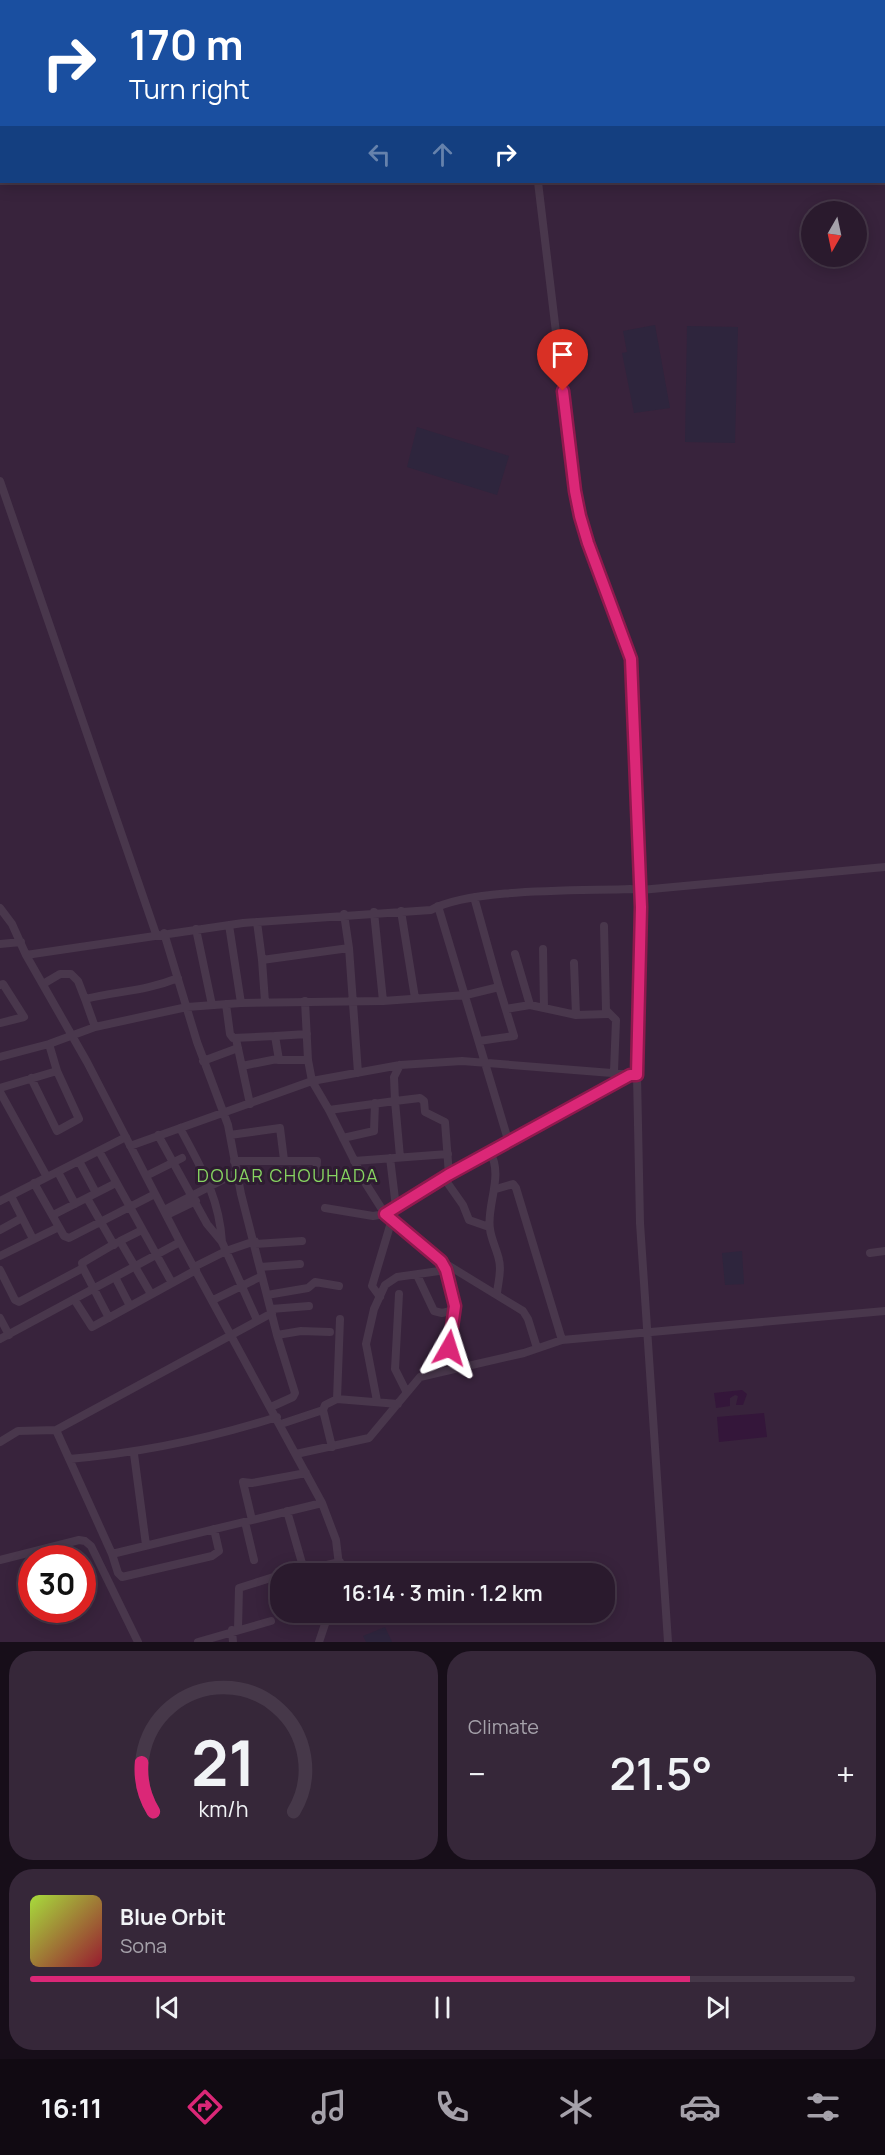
<!DOCTYPE html>
<html lang="en">
<head>
<meta charset="utf-8">
<style>
	body { margin:0; font-family:Manrope,sans-serif; background:#362739; color:#f1f3f6; height:100vh; display:flex; flex-direction:column; font-size:22px; white-space:nowrap }
	* { box-sizing:border-box; margin:0 }
	p { font-size:20px; color:#a5a1aa }
	.icon { flex:none; width:33px; height:33px; fill:none; stroke:currentColor; stroke-width:2; stroke-linecap:round; stroke-linejoin:round }
	.map { position:relative; height:1642px; overflow:hidden }
	.panel { display:flex; flex-direction:column; gap:9px; padding:9px; background:#170e19; flex:1 }
	.panel>* { flex:none }
	.top-card { position:absolute; left:0px; top:0px; width:885px; height:183px; box-shadow:0 3px 15px #0003,0 0 0 2px #463849; background:#1a4fa0; color:#fff; overflow:hidden }
	.needle { width:39px; rotate:189deg }
	.tools { position:absolute; left:801px; top:201px; display:grid; gap:12px }
	.tools a { display:grid; place-items:center; width:66px; height:66px; border-radius:50%; background:#2a1a2d; box-shadow:0 3px 15px #0003,0 0 0 2px #463849; font-size:30px }
	.speed { position:absolute; left:18px; top:1545px; display:flex; gap:12px; font-size:30px; font-weight:700; text-align:center }
	.speed>* { display:grid; place-content:center; width:78px; height:78px; border-radius:50%; background:#2a1a2d; box-shadow:0 3px 15px #0003,0 0 0 2px #463849; line-height:1 }
	.speed .limit { border:9px solid #d22; background:#fff; color:#111 }
	.pin { position:absolute; display:grid; place-items:center; width:51px; height:51px; color:#fff; margin:-62px -26px; border-radius:50% 50% 50% 0; rotate:-45deg; box-shadow:0 0 6px #0007 }
	.pin .icon { rotate:45deg }
	.me { position:absolute; width:66px; margin:-33px; rotate:6deg; stroke-linejoin:round; filter:drop-shadow(0 0 4px #0008) }
	.turn { display:flex; align-items:center; gap:21px; height:126px; padding:0 30px; font-size:27px }
	.turn .icon { width:78px; height:78px; stroke-width:2.5 }
	.turn b { display:block; font-size:42px; line-height:51px }
	.lanes { display:flex; align-items:center; height:57px; padding:0 30px; background:#0003; justify-content:center; gap:30px; direction:ltr }
	.lanes .off { opacity:.35 }
	.big { font-size:45px; font-weight:600; line-height:1.1 }
	.panel .widget { flex:1; display:flex; flex-direction:column; justify-content:center; gap:9px; min-width:0; padding:0 21px; border-radius:24px; background:#362739 }
	.panel .dial { align-items:center; gap:0 }
	.dial svg { height:156px; overflow:visible; fill:none; stroke:#463849; stroke-width:7; stroke-linecap:round; text-anchor:middle }
	.dial text { fill:#f1f3f6; stroke:none }
	.song { display:flex; align-items:center; gap:18px }
	.cover { width:72px; height:72px; border-radius:9px; background:linear-gradient(135deg,hsl(80 70% 55%),hsl(350 70% 35%)) }
	.played { height:6px; border-radius:3px; background:linear-gradient(90deg,#db2777 80%,#463849 80%) }
	.keys { display:flex; justify-content:space-around; direction:ltr }
	.heat { display:flex; justify-content:space-between; align-items:center; font-size:33px; direction:ltr }
	.panel .tiles { flex:1; display:grid; gap:9px; grid-template-columns:1fr 1fr }
	.widget:last-child { grid-column:span 2 }
	.trip { position:absolute; left:270px; top:1563px; width:345px; height:60px; border-radius:24px; background:#2a1a2d; box-shadow:0 3px 15px #0003,0 0 0 2px #463849; font-weight:600; line-height:60px; text-align:center }
	.tab-bar { display:flex; height:96px; justify-content:space-around; align-items:center; background:#110a12; color:#a5a1aa }
	.tab-bar .icon { width:42px; height:42px }
	.tab-bar .on { color:#db2777 }
	.tab-bar b { font-size:27px; color:#f1f3f6 }
	.map>svg:first-child { display:block }
</style>
</head>
<body>
<div class="map">
<svg width="885" height="1642" viewBox="0 0 885 1642">
	<rect width="100%" height="100%" fill="#38233c"/>
	<path fill="#2e253d" d="M 655,325 L 670,408 L 634,413 L 622,353 L 627,352 L 623,331 Z
		M 687,326 L 738,327 L 735,443 L 685,442 Z
		M 417,427 L 509,456 L 497,495 L 407,467 Z
		M 742,1251 L 744,1284 L 725,1285 L 722,1253 Z
		M 385,1627 L 392,1642 L 366,1642 L 363,1636 Z"/>
	<path fill="#34163a" d="M 742,1390 L 747,1394 L 743,1405 L 736,1405 L 738,1396 L 735,1395 L 730,1398 L 730,1406 L 716,1408 L 714,1393 Z
		M 764,1413 L 767,1437 L 719,1442 L 717,1417 Z"/>
	<g fill="none" stroke-linecap="round" stroke-linejoin="round">
		<path stroke="#49374c" stroke-width="8" d="M 516,0 L 516,2
			M 884,116 L 885,116
			M 538,182 L 575,491 L 588,543 L 631,659 L 641,890 L 637,1075 L 640,1223 L 668,1642
			M 0,481 L 156,934
			M 474,897 L 499,987
			M 438,906 L 509,1143
			M 0,908 L 12,924 L 26,955 L 87,1062 L 180,1242 L 322,1503 L 336,1540 L 340,1574
			M 401,911 L 415,998
			M 374,912 L 383,1001
			M 344,914 L 349,948
			M 257,922 L 262,960
			M 229,925 L 241,1003
			M 604,926 L 606,1010 L 616,1020 L 614,1071
			M 196,929 L 212,1005
			M 164,933 L 197,1042 L 228,1125 L 241,1194 L 277,1335 L 295,1393 L 293,1397 L 271,1407
			M 0,944 L 21,942
			M 543,949 L 544,1008
			M 515,954 L 530,1005
			M 26,955 L 243,923 L 431,910 C 470,888 581,891 630,889 L 641,890 L 885,867
			M 574,963 L 576,1015
			M 43,984 L 60,974 L 71,974 L 78,981 L 85,999
			M 0,985 L 3,984 L 24,1017 L 0,1023
			M 305,1001 L 308,1060
			M 265,1002 L 262,960 L 349,948 L 358,1073
			M 226,1004 L 230,1034 L 233,1038 L 275,1036 L 279,1060 L 308,1060 L 312,1081 L 329,1110 L 366,1184 L 385,1214 L 441,1261 L 523,1311 L 528,1319 L 537,1348
			M 506,1009 L 530,1005 L 576,1015 L 608,1014
			M 95,1027 L 85,999 C 118,991 146,991 178,978
			M 275,1036 L 307,1034
			M 236,1039 L 250,1104
			M 0,1057 L 49,1044 L 95,1027 L 187,1007 L 241,1003 L 383,1001 L 466,995 L 499,987 L 514,1036 L 479,1041
			M 203,1061 L 238,1048
			M 242,1066 L 277,1059
			M 31,1078 L 57,1131 L 79,1119 L 57,1071
			M 0,1088 L 57,1071 L 49,1044
			M 0,1092 L 47,1177
			M 329,1110 L 395,1101 L 394,1077 L 400,1065
			M 180,1128 C 201,1168 219,1196 222,1242
			M 158,1135 L 207,1224 L 222,1242 L 257,1320
			M 230,1135 L 280,1128 L 284,1160
			M 343,1138 L 374,1131 L 375,1103
			M 130,1146 L 312,1081 L 400,1065 L 462,1061 L 637,1075
			M 99,1151 L 172,1283
			M 490,1152 C 504,1176 486,1206 490,1229 C 491,1239 497,1250 499,1260 C 502,1271 498,1282 497,1293
			M 400,1157 L 395,1101 L 420,1098 L 424,1101 L 425,1112 L 445,1122 L 449,1175
			M 390,1158 L 396,1207
			M 79,1161 L 96,1193
			M 234,1161 L 317,1161 L 316,1174
			M 354,1161 L 448,1154
			M 58,1172 L 75,1204
			M 146,1176 L 182,1158
			M 444,1178 L 463,1205 L 469,1220 L 489,1227
			M 34,1183 L 64,1236 L 69,1238 L 155,1194
			M 496,1189 L 513,1184 L 516,1188 L 562,1340
			M 11,1196 L 33,1239
			M 87,1198 L 114,1245
			M 0,1201 L 126,1137
			M 325,1208 L 373,1216 L 385,1214 L 449,1175 L 630,1075
			M 164,1210 L 236,1173
			M 53,1215 L 116,1183
			M 167,1215 L 196,1201
			M 0,1230 L 22,1218
			M 142,1230 L 120,1241 L 151,1294
			M 255,1244 L 302,1241
			M 870,1253 L 885,1251
			M 0,1256 L 59,1227
			M 194,1267 L 226,1251 L 255,1241
			M 260,1267 L 300,1264
			M 83,1268 L 82,1263 L 116,1243
			M 445,1268 L 455,1306 L 449,1348 L 452,1369
			M 0,1270 L 15,1300 L 19,1302 L 83,1268 L 109,1318
			M 417,1275 L 434,1311 L 442,1313 L 455,1310
			M 115,1277 L 130,1306
			M 399,1294 L 395,1369 L 406,1391
			M 267,1295 L 308,1288 L 315,1282 L 339,1286
			M 380,1297 L 372,1286 L 392,1219
			M 74,1299 L 92,1327 L 196,1270
			M 213,1300 L 262,1276
			M 271,1309 L 309,1306
			M 0,1318 L 9,1335
			M 277,1335 L 301,1331 L 330,1332
			M 0,1339 L 180,1242
			M 337,1399 L 340,1319
			M 377,1401 L 366,1344 L 374,1309 L 385,1285 L 397,1277 L 446,1270
			M 281,1424 L 323,1410
			M 56,1430 L 112,1554 L 322,1503
			M 0,1442 L 18,1431 L 56,1430 L 272,1313
			M 332,1447 L 323,1410 L 325,1405 L 337,1399 L 398,1404
			M 134,1454 L 146,1545
			M 296,1454 L 369,1438 L 420,1377 L 524,1353 L 562,1340 L 885,1311
			M 69,1459 C 141,1453 208,1439 277,1417
			M 287,1511 L 304,1570
			M 252,1520 L 243,1482 L 252,1483 L 306,1473
			M 245,1522 L 254,1560
			M 112,1554 L 118,1573 L 122,1577 L 212,1556 L 219,1551 L 214,1529
			M 0,1560 L 79,1540 L 85,1541 L 91,1546 L 138,1642
			M 287,1574 L 340,1562
			M 238,1629 L 239,1588 L 280,1575
			M 232,1630 L 233,1642
			M 198,1642 L 271,1621
			M 319,1642 L 329,1612"/>
	</g>
	<g fill="none" stroke-linecap="round" stroke-linejoin="round">
		<g stroke="#8e194d" stroke-width="15">
			<path id="route" d="M 449,1348 L 455,1306 L 446,1270 L 441,1261 L 385,1214 L 448,1175 L 630,1075 L 637,1075 L 641,907 L 631,659 L 588,543 L 580,516 L 575,491 L 563,391"/>
		</g>
		<use href="#route" stroke="#db2777" stroke-width="10"/>
	</g>
	<g text-anchor="middle" stroke-width="6" stroke-linejoin="round" paint-order="stroke">
		<g font-size="18" letter-spacing="1.5" fill="#87d461" stroke="#2e1c31">
			<text x="288" y="1182">DOUAR CHOUHADA</text>
		</g>
	</g>
</svg>
<div class="tools">
<a><svg class="needle" viewBox="-14 -14 28 28"><path d="M0-13l5 13h-10z" fill="#e53935"/><path d="M0 13l5-13h-10z" fill="#a5a1aa"/></svg></a>
</div>
<div class="speed"><div class="limit">30</div></div>
<div class="pin" style="left:563px;top:391px;background:#d93025"><svg class="icon" aria-label="arrive" viewBox="0 0 24 24"><path d="M6 21V4h12l-3 4 3 4H6"/></svg></div>
<svg class="me" style="left:449px;top:1348px" viewBox="-20 -20 40 40"><path d="M0-17L14 15 0 8-14 15z" fill="#db2777" stroke="#fff" stroke-width="4"/></svg>
<div class="trip">16:14 · 3 min · 1.2 km</div>
<div class="top-card">
<div class="turn"><svg class="icon" aria-label="right" viewBox="0 0 24 24"><path d="M7 20v-9h11M14 6l5 5-5 5"/></svg><div><b>170 m</b>Turn right</div></div>
<div class="lanes"><svg class="icon off" aria-label="left" viewBox="0 0 24 24"><path d="M17 20v-9H6M10 6l-5 5 5 5"/></svg><svg class="icon off" aria-label="ahead" viewBox="0 0 24 24"><path d="M12 20V5M6 11l6-6 6 6"/></svg><svg class="icon" aria-label="right" viewBox="0 0 24 24"><path d="M7 20v-9h11M14 6l5 5-5 5"/></svg></div>
</div>
</div>
<section class="panel">
<div class="tiles">
<div class="widget dial"><svg viewBox="0 0 100 80">
<path d="M14 69A42 42 0 1 1 86 69"/>
<path d="M14 69A42 42 0 0 1 8 44" stroke="#db2777"/>
<text x="50" y="56" font-size="32" font-weight="700">21</text>
<text x="50" y="72" font-size="11">km/h</text>
</svg></div>
<div class="widget"><p>Climate</p>
<div class="heat"><a>−</a><b class="big">21.5°</b><a>+</a></div>
</div>
<div class="widget">
<div class="song"><i class="cover"></i><div><b>Blue Orbit</b><p>Sona</p></div></div>
<div class="played"></div>
<div class="keys"><svg class="icon" aria-label="previous" viewBox="0 0 24 24"><path d="M18 5L8 12l10 7zM5 5v14"/></svg><svg class="icon" aria-label="pause" viewBox="0 0 24 24"><path d="M8 5v14M16 5v14"/></svg><svg class="icon" aria-label="next" viewBox="0 0 24 24"><path d="M6 5l10 7-10 7zM19 5v14"/></svg></div>
</div>
</div>
</section>
<nav class="tab-bar">
<b>16:11</b>
<svg class="icon on" aria-label="directions" viewBox="0 0 24 24"><path d="M12 3l9 9-9 9-9-9zM9 14v-3h6M13 9l2 2-2 2"/></svg>
<svg class="icon" aria-label="music" viewBox="0 0 24 24"><path d="M9 18V5l10-2v13"/><circle cx="6" cy="18" r="3"/><circle cx="16" cy="16" r="3"/></svg>
<svg class="icon" aria-label="phone" viewBox="0 0 24 24"><path d="M5 4h4l2 5-3 2q2 4 5 5l2-3 5 2v4C11 20 4 13 5 4z"/></svg>
<svg class="icon" aria-label="climate" viewBox="0 0 24 24"><path d="M12 3v18M4 7l16 10M4 17L20 7"/></svg>
<svg class="icon" aria-label="car" viewBox="0 0 24 24"><path d="M5 17H2v-5l4-1 3-4h7l3 4 3 1v5h-3M9 17h6M6 11h13"/><circle cx="7" cy="17" r="2"/><circle cx="17" cy="17" r="2"/></svg>
<svg class="icon" aria-label="filters" viewBox="0 0 24 24"><path d="M4 7h16M4 17h16"/><circle cx="9" cy="7" r="2"/><circle cx="15" cy="17" r="2"/></svg>
</nav>
</body>
</html>
